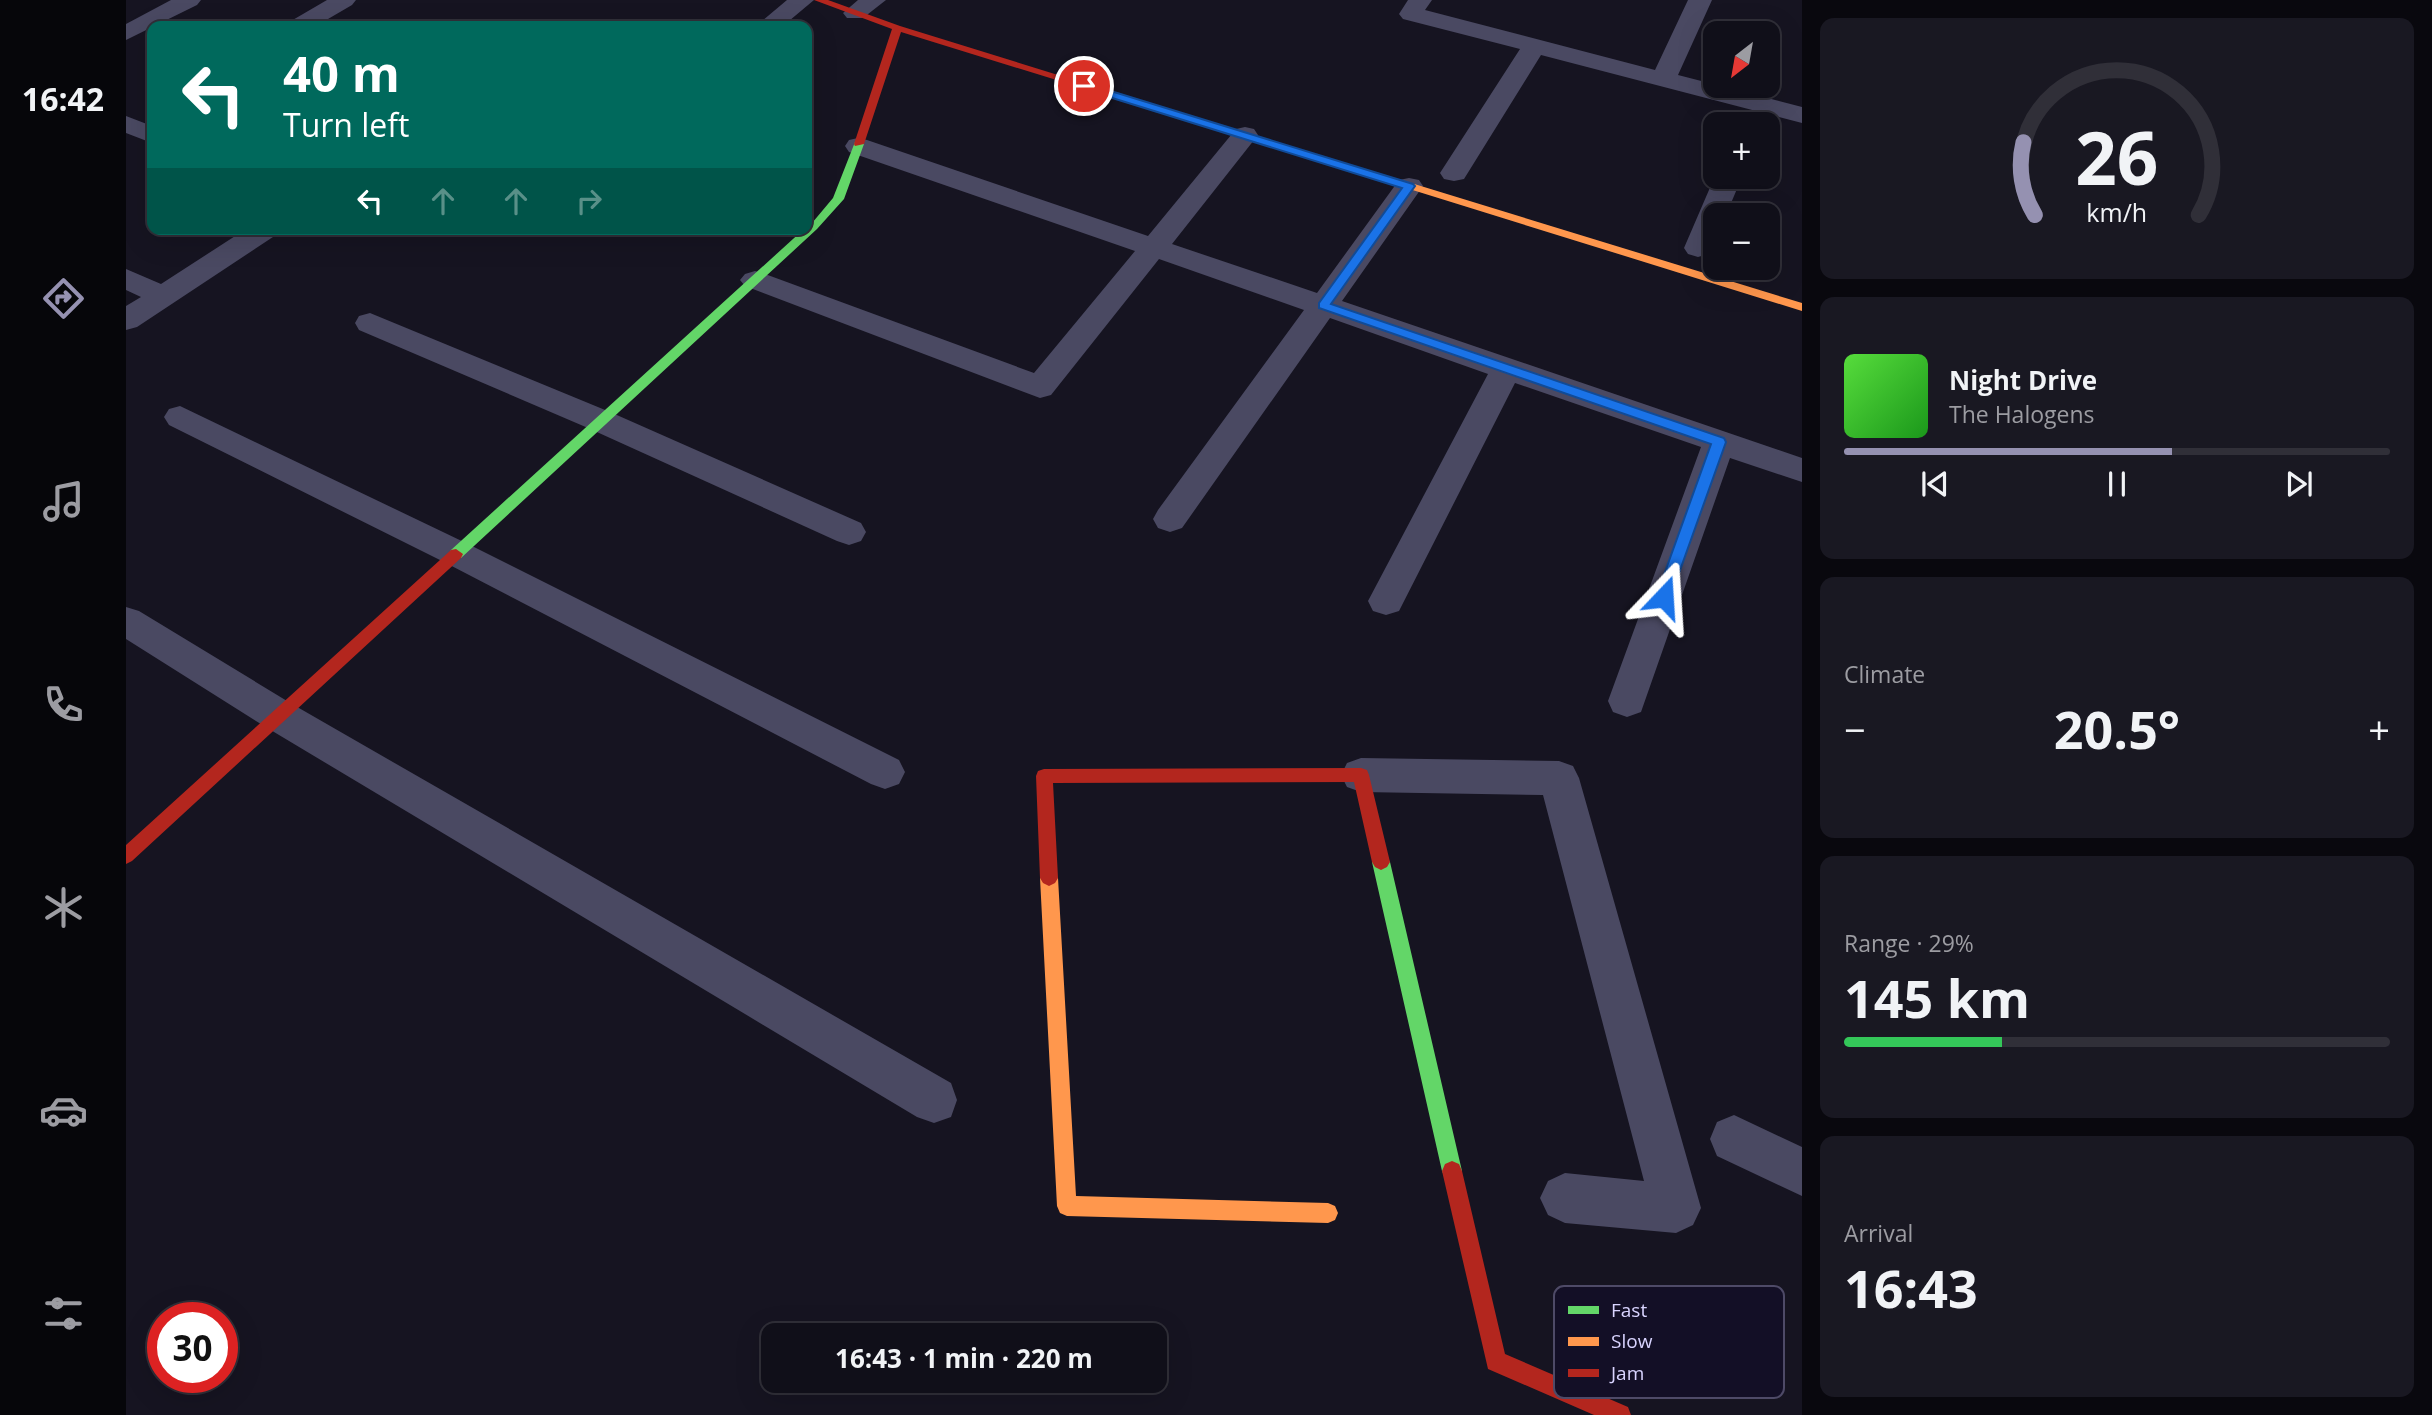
<!DOCTYPE html>
<html lang="en">
<head>
<meta charset="utf-8">
<style>
	body { margin:0; font-family:"Open Sans",sans-serif; background:#191822; color:#f1f3f6; height:100vh; display:flex; flex-direction:column; font-size:26px; white-space:nowrap }
	* { box-sizing:border-box; margin:0 }
	p { font-size:23px; color:#9c9ca2 }
	.icon { flex:none; width:38px; height:38px; fill:none; stroke:currentColor; stroke-width:2; stroke-linecap:round; stroke-linejoin:round }
	.map { position:relative; flex:1; overflow:hidden }
	.drawer { display:flex; flex-direction:column; gap:18px; padding:18px; background:#09080e; width:630px }
	.drawer>* { flex:none }
	.hud { position:absolute; left:21px; top:21px; width:665px; height:214px; border-radius:14px; box-shadow:0 7px 28px #0002,0 0 0 2px #302f38; background:#00695c; color:#fff; overflow:hidden }
	.needle { width:46px; rotate:211deg }
	.fabs { position:absolute; left:1577px; top:21px; display:grid; gap:14px }
	.fabs a { display:grid; place-items:center; width:77px; height:77px; border-radius:14px; background:#100f19; box-shadow:0 7px 28px #0002,0 0 0 2px #302f38; font-size:35px }
	.speed { position:absolute; left:21px; top:1302px; display:flex; gap:14px; font-size:35px; font-weight:700; text-align:center }
	.speed>* { display:grid; place-content:center; width:91px; height:91px; border-radius:50%; background:#100f19; box-shadow:0 7px 28px #0002,0 0 0 2px #302f38; line-height:1 }
	.speed .limit { border:10px solid #d22; background:#fff; color:#111 }
	.pin { position:absolute; display:grid; place-items:center; width:60px; height:60px; color:#fff; margin:-30px; border:4px solid #fff; border-radius:50%; box-shadow:0 2px 7px #0007 }
	.me { position:absolute; width:77px; margin:-38px; rotate:20deg; stroke-linejoin:round; filter:drop-shadow(0 0 5px #0008) }
	.turn { display:flex; align-items:center; gap:24px; height:147px; padding:0 21px; font-size:32px }
	.turn .icon { width:91px; height:91px; stroke-width:2.5 }
	.turn b { display:block; font-size:49px; line-height:60px }
	.lanes { display:flex; align-items:center; height:66px; padding:0 21px; background:#0003; justify-content:center; gap:35px; direction:ltr }
	.lanes .off { opacity:.35 }
	.big { font-size:52px; font-weight:700; line-height:1.1 }
	.drawer .widget { flex:1; display:flex; flex-direction:column; justify-content:center; gap:10px; min-width:0; padding:0 24px; border-radius:14px; background:#191822 }
	.drawer .dial { align-items:center; gap:0 }
	.dial svg { height:182px; overflow:visible; fill:none; stroke:#302f38; stroke-width:7; stroke-linecap:round; text-anchor:middle }
	.dial text { fill:#f1f3f6; stroke:none }
	.song { display:flex; align-items:center; gap:21px }
	.cover { width:84px; height:84px; border-radius:10px; background:linear-gradient(135deg,hsl(110 70% 55%),hsl(120 70% 35%)) }
	.played { height:7px; border-radius:4px; background:linear-gradient(90deg,#9591b1 60%,#302f38 60%) }
	.keys { display:flex; justify-content:space-around; direction:ltr }
	.heat { display:flex; justify-content:space-between; align-items:center; font-size:38px; direction:ltr }
	.charge { height:10px; border-radius:5px; background:linear-gradient(90deg,#34c759 29%,#302f38 0) }
	.trip { position:absolute; left:635px; top:1323px; width:406px; height:70px; border-radius:14px; background:#100f19; box-shadow:0 7px 28px #0002,0 0 0 2px #302f38; font-weight:700; line-height:70px; text-align:center }
	main { display:flex; flex:1; min-height:0 }
	.menu { display:flex; flex-direction:column; width:126px; justify-content:space-around; align-items:center; background:#06060a; color:#9c9ca2 }
	.menu .icon { width:49px; height:49px }
	.menu .selected { color:#9591b1 }
	.menu b { font-size:32px; color:#f1f3f6 }
	.map>svg:first-child { display:block }
</style>
</head>
<body>
<main>
<nav class="menu">
<b>16:42</b>
<svg class="icon selected" aria-label="directions" viewBox="0 0 24 24"><path d="M12 3l9 9-9 9-9-9zM9 14v-3h6M13 9l2 2-2 2"/></svg>
<svg class="icon" aria-label="music" viewBox="0 0 24 24"><path d="M9 18V5l10-2v13"/><circle cx="6" cy="18" r="3"/><circle cx="16" cy="16" r="3"/></svg>
<svg class="icon" aria-label="phone" viewBox="0 0 24 24"><path d="M5 4h4l2 5-3 2q2 4 5 5l2-3 5 2v4C11 20 4 13 5 4z"/></svg>
<svg class="icon" aria-label="climate" viewBox="0 0 24 24"><path d="M12 3v18M4 7l16 10M4 17L20 7"/></svg>
<svg class="icon" aria-label="car" viewBox="0 0 24 24"><path d="M5 17H2v-5l4-1 3-4h7l3 4 3 1v5h-3M9 17h6M6 11h13"/><circle cx="7" cy="17" r="2"/><circle cx="17" cy="17" r="2"/></svg>
<svg class="icon" aria-label="filters" viewBox="0 0 24 24"><path d="M4 7h16M4 17h16"/><circle cx="9" cy="7" r="2"/><circle cx="15" cy="17" r="2"/></svg>
</nav>
<div class="map">
<svg width="1676" height="1415" viewBox="0 0 1676 1415">
	<rect width="100%" height="100%" fill="#161421"/>
	<g fill="none" stroke-linecap="round" stroke-linejoin="round">
		<path fill="#4a4962" fill-rule="evenodd" d="M 45,0 L 75,0 L 71,5 L 0,40 L 0,24 Z
			M 201,0 L 230,0 L 226,5 L 190,26 L 161,26 L 165,21 Z
			M 661,0 L 688,0 L 657,26 L 630,26 Z
			M 732,0 L 760,0 L 737,18 L 721,18 L 717,13 Z
			M 1282,0 L 1306,0 L 1299,10 L 1529,70 L 1562,0 L 1586,0 L 1552,75 L 1676,107 L 1676,123 L 1415,55 L 1338,179 L 1328,181 L 1318,179 L 1314,173 L 1394,49 L 1277,19 L 1273,14 Z
			M 0,116 L 26,126 L 26,143 L 0,133 Z
			M 1119,127 L 1128,129 L 1132,135 L 1046,244 L 1191,293 L 1273,180 L 1283,178 L 1293,180 L 1297,186 L 1216,301 L 1676,458 L 1676,482 L 1604,458 L 1515,712 L 1501,717 L 1487,712 L 1482,701 L 1575,447 L 1389,383 L 1273,611 L 1260,615 L 1247,611 L 1242,601 L 1362,374 L 1204,318 L 1056,528 L 1044,532 L 1032,528 L 1027,519 L 1032,510 L 1178,310 L 1033,259 L 925,395 L 914,398 L 619,286 L 614,280 L 619,274 L 629,271 L 639,274 L 908,373 L 1009,251 L 723,152 L 719,146 L 723,140 L 732,138 L 741,140 L 1022,236 L 1110,129 Z
			M 1589,176 L 1616,177 L 1600,215 L 1589,215 L 1589,241 L 1582,254 L 1572,257 L 1562,254 L 1558,248 Z
			M 120,229 L 154,229 L 150,235 L 11,327 L 0,330 L 0,306 L 15,297 L 0,290 L 0,269 L 35,284 Z
			M 244,313 L 484,412 L 735,523 L 740,532 L 735,541 L 723,545 L 711,541 L 462,428 L 233,330 L 229,323 L 233,316 Z
			M 54,406 L 342,544 L 773,760 L 779,772 L 773,784 L 759,789 L 745,784 L 318,562 L 43,425 L 38,417 L 43,409 Z
			M 0,607 L 13,611 L 166,704 L 825,1083 L 831,1100 L 825,1117 L 808,1123 L 791,1117 L 138,726 L 0,639 Z
			M 1235,758 L 1433,761 L 1447,766 L 1453,778 L 1575,1208 L 1567,1225 L 1550,1233 L 1439,1223 L 1422,1215 L 1414,1198 L 1422,1181 L 1439,1173 L 1518,1181 L 1417,795 L 1235,792 L 1221,787 L 1215,775 L 1221,763 Z
			M 1608,1115 L 1676,1147 L 1676,1196 L 1591,1156 L 1584,1139 L 1591,1122 Z"/>
		<path fill="#63d668" fill-rule="evenodd" d="M 729,142 L 738,144 L 718,199 L 691,229 L 335,558 L 325,558 L 323,554 L 325,550 L 678,229 L 681,229 L 707,198 Z
			M 1255,854 L 1261,857 L 1264,862 L 1336,1171 L 1333,1178 L 1326,1181 L 1319,1178 L 1316,1171 L 1246,862 L 1249,857 Z"/>
		<path fill="#ff974d" fill-rule="evenodd" d="M 1264,179 L 1272,179 L 1676,303 L 1676,311 L 1264,183 Z
			M 923,870 L 929,873 L 932,878 L 950,1196 L 1202,1203 L 1209,1206 L 1212,1213 L 1209,1220 L 1202,1223 L 941,1216 L 934,1213 L 931,1206 L 914,878 L 917,873 Z"/>
		<path fill="#b3261e" fill-rule="evenodd" d="M 688,0 L 702,0 L 774,26 L 1274,181 L 1264,183 L 775,32 L 738,144 L 729,146 L 728,144 L 766,29 Z
			M 330,549 L 337,554 L 335,558 L 6,861 L 0,864 L 0,845 L 325,550 Z
			M 1235,768 L 1241,770 L 1243,775 L 1264,862 L 1261,867 L 1255,870 L 1249,867 L 1246,862 L 1228,782 L 927,783 L 932,878 L 929,883 L 923,886 L 917,883 L 914,878 L 910,776 L 912,771 L 918,769 Z
			M 1326,1161 L 1333,1164 L 1336,1171 L 1379,1354 L 1502,1407 L 1505,1415 L 1468,1415 L 1362,1369 L 1316,1171 L 1319,1164 Z"/>
	</g>
	<path fill="#1a73e8" stroke="#114b97" stroke-width="2" d="M 954,84 L 962,84 L 1287,184 L 1289,186 L 1205,304 L 1598,438 L 1600,442 L 1543,601 L 1533,601 L 1530,597 L 1585,444 L 1193,308 L 1193,303 L 1276,188 L 954,88 Z"/>
	<rect x="1428" y="1286" width="230" height="112" rx="10" fill="#130f26" stroke="#4e4a67" stroke-width="2"/>
	<rect x="1442" y="1306" width="31" height="8" fill="#63d668"/>
	<rect x="1442" y="1337" width="31" height="9" fill="#ff974d"/>
	<rect x="1442" y="1369" width="31" height="8" fill="#b3261e"/>
	<g font-size="19" fill="#d9d4ff">
		<text x="1485" y="1317">Fast</text>
		<text x="1485" y="1348">Slow</text>
		<text x="1485" y="1380">Jam</text>
	</g>
</svg>
<div class="fabs">
<a><svg class="needle" viewBox="-14 -14 28 28"><path d="M0-13l5 13h-10z" fill="#e53935"/><path d="M0 13l5-13h-10z" fill="#9c9ca2"/></svg></a>
<a>+</a>
<a>−</a>
</div>
<div class="speed"><div class="limit">30</div></div>
<div class="pin" style="left:958px;top:86px;background:#d93025"><svg class="icon" aria-label="arrive" viewBox="0 0 24 24"><path d="M6 21V4h12l-3 4 3 4H6"/></svg></div>
<svg class="me" style="left:1538px;top:597px" viewBox="-20 -20 40 40"><path d="M0-17L14 15 0 8-14 15z" fill="#1a73e8" stroke="#fff" stroke-width="4"/></svg>
<div class="trip">16:43 · 1 min · 220 m</div>
<div class="hud">
<div class="turn"><svg class="icon" aria-label="left" viewBox="0 0 24 24"><path d="M17 20v-9H6M10 6l-5 5 5 5"/></svg><div><b>40 m</b>Turn left</div></div>
<div class="lanes"><svg class="icon" aria-label="left" viewBox="0 0 24 24"><path d="M17 20v-9H6M10 6l-5 5 5 5"/></svg><svg class="icon off" aria-label="ahead" viewBox="0 0 24 24"><path d="M12 20V5M6 11l6-6 6 6"/></svg><svg class="icon off" aria-label="ahead" viewBox="0 0 24 24"><path d="M12 20V5M6 11l6-6 6 6"/></svg><svg class="icon off" aria-label="right" viewBox="0 0 24 24"><path d="M7 20v-9h11M14 6l5 5-5 5"/></svg></div>
</div>
</div>
<section class="drawer">
<div class="widget dial"><svg viewBox="0 0 100 80">
<path d="M14 69A42 42 0 1 1 86 69"/>
<path d="M14 69A42 42 0 0 1 9 37" stroke="#9591b1"/>
<text x="50" y="56" font-size="32" font-weight="700">26</text>
<text x="50" y="72" font-size="11">km/h</text>
</svg></div>
<div class="widget">
<div class="song"><i class="cover"></i><div><b>Night Drive</b><p>The Halogens</p></div></div>
<div class="played"></div>
<div class="keys"><svg class="icon" aria-label="previous" viewBox="0 0 24 24"><path d="M18 5L8 12l10 7zM5 5v14"/></svg><svg class="icon" aria-label="pause" viewBox="0 0 24 24"><path d="M8 5v14M16 5v14"/></svg><svg class="icon" aria-label="next" viewBox="0 0 24 24"><path d="M6 5l10 7-10 7zM19 5v14"/></svg></div>
</div>
<div class="widget"><p>Climate</p>
<div class="heat"><a>−</a><b class="big">20.5°</b><a>+</a></div>
</div>
<div class="widget"><p>Range · 29%</p><b class="big">145 km</b><div class="charge"></div></div>
<div class="widget"><p>Arrival</p><b class="big">16:43</b></div>
</section>
</main>
</body>
</html>
